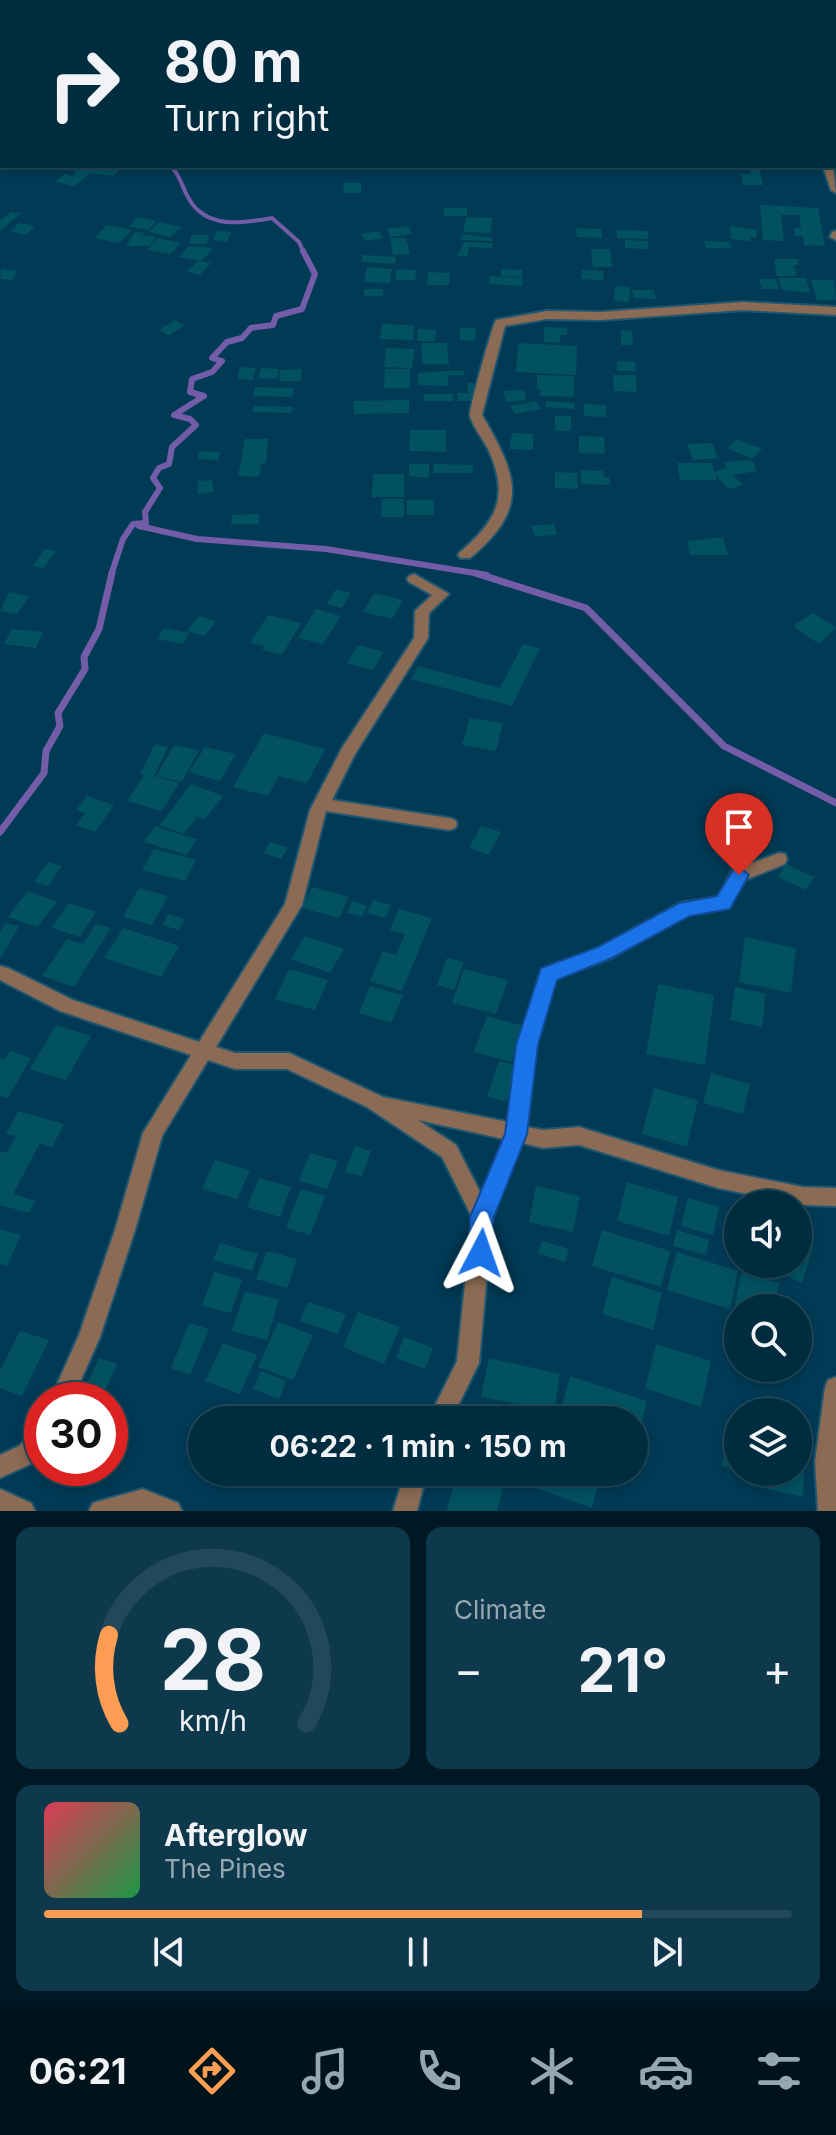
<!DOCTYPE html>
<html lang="en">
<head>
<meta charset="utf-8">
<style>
	body { margin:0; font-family:Inter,sans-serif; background:#0e384b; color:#f1f3f6; height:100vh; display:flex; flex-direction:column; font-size:30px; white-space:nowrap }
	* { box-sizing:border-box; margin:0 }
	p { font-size:26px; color:#95a7b1 }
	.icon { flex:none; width:44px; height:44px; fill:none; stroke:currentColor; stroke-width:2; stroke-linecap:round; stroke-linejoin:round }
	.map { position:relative; height:1511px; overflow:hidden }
	.panel { display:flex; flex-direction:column; gap:16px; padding:16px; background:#001823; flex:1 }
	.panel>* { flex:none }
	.banner { position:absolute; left:0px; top:0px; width:836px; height:168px; box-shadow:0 4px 12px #0003,0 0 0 2px #224859; background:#002c40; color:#f1f3f6; overflow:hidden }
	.buttons { position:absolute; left:724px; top:1190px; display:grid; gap:16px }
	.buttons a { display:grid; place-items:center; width:88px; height:88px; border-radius:50%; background:#002c40; box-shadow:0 4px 12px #0003,0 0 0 2px #224859; font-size:40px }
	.speed { position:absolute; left:24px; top:1382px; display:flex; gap:16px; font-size:40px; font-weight:700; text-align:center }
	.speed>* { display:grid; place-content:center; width:104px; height:104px; border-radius:50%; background:#002c40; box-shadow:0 4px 12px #0003,0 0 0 2px #224859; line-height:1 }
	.speed .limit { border:12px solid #d22; background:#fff; color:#111 }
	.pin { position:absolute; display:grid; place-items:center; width:68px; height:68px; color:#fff; margin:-82px -34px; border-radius:50% 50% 50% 0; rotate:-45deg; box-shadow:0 0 8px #0007 }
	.pin .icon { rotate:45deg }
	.me { position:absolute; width:88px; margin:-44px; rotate:4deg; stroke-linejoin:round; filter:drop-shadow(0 0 6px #0008) }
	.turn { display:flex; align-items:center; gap:28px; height:168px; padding:0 32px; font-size:36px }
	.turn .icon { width:104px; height:104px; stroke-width:2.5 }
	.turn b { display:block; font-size:56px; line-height:68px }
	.big { font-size:60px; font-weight:700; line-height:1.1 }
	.panel .tile { flex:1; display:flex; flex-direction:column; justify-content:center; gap:12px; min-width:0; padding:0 28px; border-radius:16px; background:#0e384b }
	.panel .dial { align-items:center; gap:0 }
	.dial svg { height:208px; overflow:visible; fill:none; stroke:#224859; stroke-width:7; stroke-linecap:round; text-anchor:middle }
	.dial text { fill:#f1f3f6; stroke:none }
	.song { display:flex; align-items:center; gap:24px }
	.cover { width:96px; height:96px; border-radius:12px; background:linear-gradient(135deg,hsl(350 70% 55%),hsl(140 70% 35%)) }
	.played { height:8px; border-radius:4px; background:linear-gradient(90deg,#fc9d53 80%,#224859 80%) }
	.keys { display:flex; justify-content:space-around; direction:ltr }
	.heat { display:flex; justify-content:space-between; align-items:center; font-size:44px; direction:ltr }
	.panel .tiles { flex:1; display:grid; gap:16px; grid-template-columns:1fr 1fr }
	.tile:last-child { grid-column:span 2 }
	.trip { position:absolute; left:188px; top:1406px; width:460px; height:80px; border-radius:40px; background:#002c40; box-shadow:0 4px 12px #0003,0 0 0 2px #224859; font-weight:700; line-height:80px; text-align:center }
	.dock { display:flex; height:128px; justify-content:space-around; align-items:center; background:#00121a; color:#95a7b1 }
	.dock .icon { width:56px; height:56px }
	.dock .current { color:#fc9d53 }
	.dock b { font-size:36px; color:#f1f3f6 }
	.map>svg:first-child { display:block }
</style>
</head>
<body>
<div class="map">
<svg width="836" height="1511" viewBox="0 0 836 1511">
	<rect width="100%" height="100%" fill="#003a55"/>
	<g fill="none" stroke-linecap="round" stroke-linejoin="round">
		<path stroke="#735ca8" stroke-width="4" d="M 218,2 L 224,0
			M 171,166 C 183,180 181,186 189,199 C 207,230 244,223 272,218 L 299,242 L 304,253"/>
		<path stroke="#735ca8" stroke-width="6" d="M 139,526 L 197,539 L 326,549 L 487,575
			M 111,575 L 123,539 L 133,524 L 146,523 L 145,512 L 160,488 L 153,478 L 159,468 L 169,464 L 172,447 L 196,425 L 190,419 L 174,415 L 204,396 L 190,392 L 192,379 L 212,372 L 222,361 L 212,358 L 227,342 L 242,338 L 251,328 L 273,325 L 276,316 L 302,309 L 315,274 L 303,251"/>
		<path stroke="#735ca8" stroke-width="7" d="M 475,573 L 586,608 L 724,746 L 836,803
			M 0,832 L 44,773 L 46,751 L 60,726 L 58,713 L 85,669 L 84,657 L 99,629 L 112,573"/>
	</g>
	<path fill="#025161" d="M 56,166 L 94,169 L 97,166 L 123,166 L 113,176 L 91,173 L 74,186 L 55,182 L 64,174 L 72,176 L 77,172 Z
		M 749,166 L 759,166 L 763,185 L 743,185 L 741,174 L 751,174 Z
		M 343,183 L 361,183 L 361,193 L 344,193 Z
		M 760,205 L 818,208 L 825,246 L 804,245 L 803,236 L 795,236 L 794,228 L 801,228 L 799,215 L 781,215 L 784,241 L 763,240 Z
		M 444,208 L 467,208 L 467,216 L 444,216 Z
		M 11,212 L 21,213 L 0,231 L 0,220 Z
		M 138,217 L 157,221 L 148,230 L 129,227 Z
		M 466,217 L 493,218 L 490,233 L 463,232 Z
		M 159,222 L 182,227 L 170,237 L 149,232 Z
		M 19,223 L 35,226 L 26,235 L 10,231 Z
		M 107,225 L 132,230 L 119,243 L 94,238 Z
		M 408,226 L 412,234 L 391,237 L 387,229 Z
		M 730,226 L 757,230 L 756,238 L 750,237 L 750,241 L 731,239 Z
		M 576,228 L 601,229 L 602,238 L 577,237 Z
		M 617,230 L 648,231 L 648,239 L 617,238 Z
		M 217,231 L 231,232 L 227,242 L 213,240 Z
		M 379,231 L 384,238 L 366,241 L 361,234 Z
		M 135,232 L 145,233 L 142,236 L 156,236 L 150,246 L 126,246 Z
		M 462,234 L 492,238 L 492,241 L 461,240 Z
		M 191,235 L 209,235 L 207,244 L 190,244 Z
		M 158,238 L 181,243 L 170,254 L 147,250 Z
		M 390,238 L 406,238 L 410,254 L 393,255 Z
		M 625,240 L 648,241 L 648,249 L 625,248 Z
		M 704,241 L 729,242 L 731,248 L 706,248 Z
		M 464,242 L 493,243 L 492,248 L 469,247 L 467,257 L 457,256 Z
		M 189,246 L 203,247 L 213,249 L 201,261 L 179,257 Z
		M 591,249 L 610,249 L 612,267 L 593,267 Z
		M 363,255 L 396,257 L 395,264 L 361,262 Z
		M 774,259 L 798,259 L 799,265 L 794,265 L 796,276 L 777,276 Z
		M 198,261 L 211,263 L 200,275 L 187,272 Z
		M 367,267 L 392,269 L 390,283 L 364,282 Z
		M 1,269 L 18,271 L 12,280 L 0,279 Z
		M 397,269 L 417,270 L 415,280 L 395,280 Z
		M 501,269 L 522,270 L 522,277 L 501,276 Z
		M 582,270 L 604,271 L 603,280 L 581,279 Z
		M 428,272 L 450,273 L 449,285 L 427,285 Z
		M 490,276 L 523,278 L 522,286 L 489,284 Z
		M 778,278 L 806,278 L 810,293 L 782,290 Z
		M 759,279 L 776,279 L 779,289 L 762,289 Z
		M 811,280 L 834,280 L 836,300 L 817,300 Z
		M 615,286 L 630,287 L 629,302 L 614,301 Z
		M 364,289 L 383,289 L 383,296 L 364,296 Z
		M 632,290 L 654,290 L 656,299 L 634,298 Z
		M 175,320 L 185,325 L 169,335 L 159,330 Z
		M 382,324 L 414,325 L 413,340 L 380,339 Z
		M 544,327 L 567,328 L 567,335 L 560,335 L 560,343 L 544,342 Z
		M 460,328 L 476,328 L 475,341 L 460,340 Z
		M 418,329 L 436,330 L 435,341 L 417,341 Z
		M 621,330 L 632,331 L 633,345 L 621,345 Z
		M 421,343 L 447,343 L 449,364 L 423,364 Z
		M 518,343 L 577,346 L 576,375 L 516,372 Z
		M 386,348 L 415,349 L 412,368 L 384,367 Z
		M 617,361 L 635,362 L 636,371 L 617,371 Z
		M 240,367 L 256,368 L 253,380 L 237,379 Z
		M 261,368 L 279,369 L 277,379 L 258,378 Z
		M 302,369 L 301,381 L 279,381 L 280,370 Z
		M 385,369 L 410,369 L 410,388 L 384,388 Z
		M 447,371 L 464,371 L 464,375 L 448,375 L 448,386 L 418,385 L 418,373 Z
		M 537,375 L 574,376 L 574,397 L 540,396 L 541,390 L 537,389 Z
		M 613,375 L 636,375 L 637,392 L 614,391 Z
		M 467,383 L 478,383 L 480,401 L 458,401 L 457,393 L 468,393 Z
		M 255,387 L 294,388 L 292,397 L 253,396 Z
		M 524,390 L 526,400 L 506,402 L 503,391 Z
		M 424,394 L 453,394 L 453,401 L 424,401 Z
		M 409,400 L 409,413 L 354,414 L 353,401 Z
		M 536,401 L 541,409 L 515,414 L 510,406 Z
		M 546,401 L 575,403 L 574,409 L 545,407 Z
		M 584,404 L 606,405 L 606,417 L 584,416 Z
		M 254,406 L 293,407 L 292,413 L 252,412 Z
		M 555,416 L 571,416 L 571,431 L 555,431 Z
		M 410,430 L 446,430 L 446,452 L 409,451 Z
		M 512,433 L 533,434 L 533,450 L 509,449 Z
		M 579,436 L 604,437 L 605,454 L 579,453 Z
		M 245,439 L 268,439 L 266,463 L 262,463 L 259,477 L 238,476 Z
		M 737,439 L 762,449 L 752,459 L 727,448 Z
		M 712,443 L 718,458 L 693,460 L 687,444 Z
		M 199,451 L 220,452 L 218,460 L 197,459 Z
		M 748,460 L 753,462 L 757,471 L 733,475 L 743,485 L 729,489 L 716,476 L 716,480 L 680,480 L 677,463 L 712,463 L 714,472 L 727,468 L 724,462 Z
		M 409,464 L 429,464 L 429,478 L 409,476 Z
		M 434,464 L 473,465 L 473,473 L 433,473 Z
		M 581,470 L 603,471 L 604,477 L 609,477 L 610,485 L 581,484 Z
		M 555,472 L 577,473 L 578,489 L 555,488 Z
		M 373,474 L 404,474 L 404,497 L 372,497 Z
		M 212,480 L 214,492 L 198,494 L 197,481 Z
		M 382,499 L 404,499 L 404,517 L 381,517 Z
		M 407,500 L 434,500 L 434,515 L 407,515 Z
		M 259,514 L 259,524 L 231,524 L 232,515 Z
		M 554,524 L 557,535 L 535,536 L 531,526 Z
		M 723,537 L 728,555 L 690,555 L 687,541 Z
		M 45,549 L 56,551 L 44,568 L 33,566 Z
		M 336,589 L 351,593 L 342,608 L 327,604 Z
		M 9,592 L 29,596 L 17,614 L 0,611 Z
		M 374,593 L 403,600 L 392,619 L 363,612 Z
		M 316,609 L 341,616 L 323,644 L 298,638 Z
		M 813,613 L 836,628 L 819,644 L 793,626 Z
		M 268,615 L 301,623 L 282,655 L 262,650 L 265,646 L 250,643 Z
		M 199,616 L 216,621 L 205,636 L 187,631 Z
		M 164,628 L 189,633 L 183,644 L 157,639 Z
		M 12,629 L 43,632 L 36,648 L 4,644 Z
		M 523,644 L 540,648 L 512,706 L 411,679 L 418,666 L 500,688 Z
		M 358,645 L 384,652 L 373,670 L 347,663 Z
		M 470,718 L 503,723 L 496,751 L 462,745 Z
		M 264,733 L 325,749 L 307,783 L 279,776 L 268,796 L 233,787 Z
		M 155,744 L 168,747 L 154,776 L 179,783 L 162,811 L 127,801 L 144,775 L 140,774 Z
		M 174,745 L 199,750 L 182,782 L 156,776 Z
		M 205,747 L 236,754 L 220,781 L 189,772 Z
		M 191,784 L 223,796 L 205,819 L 197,817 L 184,834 L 160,825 Z
		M 87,796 L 114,805 L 95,832 L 76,825 L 85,813 L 76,810 Z
		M 155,826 L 182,835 L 197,839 L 187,855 L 144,842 Z
		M 481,826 L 501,832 L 489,855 L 469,848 Z
		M 270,842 L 288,848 L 281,859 L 264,853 Z
		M 154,849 L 196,860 L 185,881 L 142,870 Z
		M 48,862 L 62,866 L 48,886 L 34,882 Z
		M 786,864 L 814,877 L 806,890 L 778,877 Z
		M 312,887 L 349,897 L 339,918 L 302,908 Z
		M 139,888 L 168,896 L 152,925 L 123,917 Z
		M 28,891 L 57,902 L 37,927 L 8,917 Z
		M 373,900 L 391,905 L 385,918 L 367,913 Z
		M 352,901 L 367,906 L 362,916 L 347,913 Z
		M 69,903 L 96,912 L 80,937 L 52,928 Z
		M 399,909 L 432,918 L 402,991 L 370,981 L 383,951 L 396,955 L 405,934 L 390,930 Z
		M 168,914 L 185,919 L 179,930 L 162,925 Z
		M 5,923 L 19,926 L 0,959 L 0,932 Z
		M 96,924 L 111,928 L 74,987 L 42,976 L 67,939 L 83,944 Z
		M 123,928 L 179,946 L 161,977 L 104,958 Z
		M 305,936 L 344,949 L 330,973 L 291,959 Z
		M 745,937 L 796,948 L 791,993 L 739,982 Z
		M 447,958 L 464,962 L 454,990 L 437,985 Z
		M 289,969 L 328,980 L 315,1010 L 275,999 Z
		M 464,969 L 508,980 L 496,1014 L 452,1003 Z
		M 658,984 L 714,995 L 705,1065 L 646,1054 Z
		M 370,986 L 403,995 L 391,1023 L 359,1013 Z
		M 735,987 L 766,994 L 762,1027 L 730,1020 Z
		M 487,1016 L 524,1026 L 511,1062 L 474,1052 Z
		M 56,1025 L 91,1036 L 66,1080 L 30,1069 Z
		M 10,1051 L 31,1058 L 8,1098 L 0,1096 L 0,1058 L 5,1059 Z
		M 499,1061 L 519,1066 L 506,1102 L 487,1096 Z
		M 711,1073 L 750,1084 L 743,1114 L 703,1103 Z
		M 654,1088 L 698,1100 L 687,1147 L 642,1134 Z
		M 18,1111 L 64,1124 L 52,1147 L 40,1143 L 13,1194 L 35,1201 L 29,1213 L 0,1205 L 0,1151 L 7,1153 L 16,1136 L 6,1134 Z
		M 355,1146 L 371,1151 L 362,1176 L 345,1172 Z
		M 310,1153 L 338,1161 L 327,1189 L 299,1181 Z
		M 215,1160 L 250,1170 L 237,1199 L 202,1189 Z
		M 259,1178 L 291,1187 L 280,1217 L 247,1207 Z
		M 627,1182 L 678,1197 L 669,1236 L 617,1221 Z
		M 536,1186 L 580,1196 L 573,1232 L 529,1222 Z
		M 301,1189 L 325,1196 L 310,1235 L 286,1228 Z
		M 688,1198 L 719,1207 L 713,1235 L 681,1226 Z
		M 0,1229 L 21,1235 L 7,1266 L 0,1264 Z
		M 602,1230 L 670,1251 L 661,1287 L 592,1266 Z
		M 677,1230 L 709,1240 L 706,1255 L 673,1246 Z
		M 798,1238 L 814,1245 L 802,1283 L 760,1264 L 798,1264 Z
		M 542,1241 L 569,1249 L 565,1262 L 538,1253 Z
		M 220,1243 L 258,1254 L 252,1271 L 213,1260 Z
		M 267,1251 L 297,1259 L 287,1288 L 256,1279 Z
		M 677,1252 L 738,1271 L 730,1309 L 667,1290 Z
		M 214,1272 L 242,1279 L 231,1313 L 202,1306 Z
		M 741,1273 L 779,1283 L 775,1308 L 734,1310 Z
		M 612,1277 L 662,1293 L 653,1330 L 602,1314 Z
		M 245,1292 L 279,1299 L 267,1340 L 232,1331 Z
		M 308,1302 L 346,1314 L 338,1334 L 300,1321 Z
		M 358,1312 L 400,1327 L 384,1364 L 343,1347 Z
		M 278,1322 L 313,1335 L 293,1380 L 258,1367 Z
		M 189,1323 L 209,1329 L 190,1375 L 171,1368 Z
		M 20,1331 L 49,1340 L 22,1396 L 0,1388 L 0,1371 Z
		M 404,1337 L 433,1348 L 425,1369 L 396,1358 Z
		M 223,1343 L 257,1355 L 240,1394 L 205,1381 Z
		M 656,1344 L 711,1361 L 701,1407 L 645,1388 Z
		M 99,1358 L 117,1364 L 101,1400 L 80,1400 Z
		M 489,1358 L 560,1374 L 554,1411 L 481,1397 Z
		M 261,1371 L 286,1381 L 279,1399 L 253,1389 Z
		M 570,1376 L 647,1401 L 635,1449 L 634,1420 L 603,1420 L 562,1407 Z
		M 727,1427 L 738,1430 L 738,1471 L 722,1466 Z
		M 798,1443 L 805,1445 L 803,1497 L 750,1485 L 751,1472 L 798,1472 Z
		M 491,1472 L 601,1472 L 592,1508 Z
		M 458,1473 L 503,1489 L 497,1511 L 446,1511 Z"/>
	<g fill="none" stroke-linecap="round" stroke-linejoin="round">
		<g stroke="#215670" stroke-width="4">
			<path id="street" d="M 790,0 L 798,0 L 798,2 L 790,2 Z
				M 823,166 L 833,166 L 836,193 L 831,190 Z
				M 836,231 L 836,240 L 830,237 L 832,232 Z
				M 743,302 L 836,307 L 836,315 L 743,310 L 601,320 L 547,319 L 505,326 L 482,415 C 518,477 530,508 470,558 L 460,558 L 458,555 L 460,552 C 497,521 510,496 488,449 C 483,439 473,427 470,416 C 469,409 491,330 496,320 L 547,311 L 601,312 Z
				M 414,574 L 449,594 L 429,613 L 428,638 L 355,754 L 332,800 L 449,818 L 455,820 L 457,824 L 455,828 L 449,830 L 326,811 L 302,905 L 216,1047 L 235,1053 L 289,1053 L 383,1097 L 508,1122 L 518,1045 L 542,969 L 599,948 L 680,903 L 718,897 L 733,870 L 779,853 L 785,854 L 787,859 L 785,864 L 745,880 L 729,908 L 689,914 L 611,958 L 556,979 L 536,1045 L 527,1127 L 543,1130 L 579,1127 L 718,1170 L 803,1187 L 836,1188 L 836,1206 L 803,1205 L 718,1188 L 579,1145 L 543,1148 L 522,1143 L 492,1217 L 479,1363 L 451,1420 L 428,1420 L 457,1361 L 472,1217 L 442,1157 L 367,1107 L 287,1069 L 235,1069 L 208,1060 L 162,1136 L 135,1230 L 100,1337 L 72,1400 L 50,1400 L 79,1335 L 115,1230 L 143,1133 L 191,1055 L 60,1011 L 0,980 L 0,966 L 8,968 L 73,1000 L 199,1042 L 285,904 L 310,810 L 342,748 L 414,638 L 415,611 L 432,595 L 409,582 L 407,579 L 409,576 ZM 418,1120 L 504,1139 L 481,1194 L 456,1145 Z
				M 836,1377 L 836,1511 L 818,1511 L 815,1461 L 825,1388 L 828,1380 Z
				M 42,1429 L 42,1455 L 35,1462 L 0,1478 L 0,1455 L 19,1446 L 34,1432 Z
				M 405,1472 L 427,1472 L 417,1511 L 393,1511 Z
				M 0,1489 L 31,1503 L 35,1511 L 0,1511 Z
				M 143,1489 L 178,1503 L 182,1511 L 89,1511 L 93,1503 Z"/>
		</g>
		<use href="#street" fill="#8b6b54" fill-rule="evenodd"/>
	</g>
	<path fill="#1a73e8" stroke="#114b97" stroke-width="2" d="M 739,867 L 749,875 L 730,909 L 690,916 L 612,958 L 557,980 L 538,1045 L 527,1134 L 494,1217 L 489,1261 L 481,1264 L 472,1261 L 469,1253 L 470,1217 L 505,1134 L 516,1045 L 541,968 L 598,947 L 679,903 L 717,896 L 733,870 Z"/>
</svg>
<div class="buttons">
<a><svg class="icon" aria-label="sound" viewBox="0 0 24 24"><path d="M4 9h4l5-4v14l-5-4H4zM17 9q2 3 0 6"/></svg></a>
<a><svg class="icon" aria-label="search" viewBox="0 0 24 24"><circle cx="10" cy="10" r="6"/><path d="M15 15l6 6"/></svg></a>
<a><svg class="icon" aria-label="layers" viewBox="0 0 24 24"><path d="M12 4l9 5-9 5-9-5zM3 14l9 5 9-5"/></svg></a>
</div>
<div class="speed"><div class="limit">30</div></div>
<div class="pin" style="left:739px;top:875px;background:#d93025"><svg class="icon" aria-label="arrive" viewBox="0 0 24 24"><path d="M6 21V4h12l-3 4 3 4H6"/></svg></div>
<svg class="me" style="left:481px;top:1253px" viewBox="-20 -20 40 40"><path d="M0-17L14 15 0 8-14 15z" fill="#1a73e8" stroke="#fff" stroke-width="4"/></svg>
<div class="trip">06:22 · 1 min · 150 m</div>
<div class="banner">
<div class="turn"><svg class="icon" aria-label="right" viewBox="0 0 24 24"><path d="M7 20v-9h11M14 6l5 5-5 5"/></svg><div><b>80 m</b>Turn right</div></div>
</div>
</div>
<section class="panel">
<div class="tiles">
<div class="tile dial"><svg viewBox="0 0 100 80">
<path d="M14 69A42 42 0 1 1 86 69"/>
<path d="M14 69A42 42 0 0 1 10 35" stroke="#fc9d53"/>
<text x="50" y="56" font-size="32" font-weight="700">28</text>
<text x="50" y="72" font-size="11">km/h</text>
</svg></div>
<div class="tile"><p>Climate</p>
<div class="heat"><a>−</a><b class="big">21°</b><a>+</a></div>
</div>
<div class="tile">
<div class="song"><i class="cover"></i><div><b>Afterglow</b><p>The Pines</p></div></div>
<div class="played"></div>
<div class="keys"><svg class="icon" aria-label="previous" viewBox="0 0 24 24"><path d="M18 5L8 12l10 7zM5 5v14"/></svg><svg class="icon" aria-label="pause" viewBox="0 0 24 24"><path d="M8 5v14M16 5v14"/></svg><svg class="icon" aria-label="next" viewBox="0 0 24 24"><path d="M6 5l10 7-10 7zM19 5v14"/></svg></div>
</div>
</div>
</section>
<nav class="dock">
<b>06:21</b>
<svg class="icon current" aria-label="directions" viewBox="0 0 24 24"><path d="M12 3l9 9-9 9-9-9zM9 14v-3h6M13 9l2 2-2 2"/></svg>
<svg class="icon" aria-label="music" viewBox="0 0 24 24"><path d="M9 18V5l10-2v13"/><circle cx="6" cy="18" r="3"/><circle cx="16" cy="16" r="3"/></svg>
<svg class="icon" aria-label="phone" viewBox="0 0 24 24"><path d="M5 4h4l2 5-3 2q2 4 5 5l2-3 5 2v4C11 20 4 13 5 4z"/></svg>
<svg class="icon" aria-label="climate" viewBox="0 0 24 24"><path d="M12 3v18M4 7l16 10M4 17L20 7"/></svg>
<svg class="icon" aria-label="car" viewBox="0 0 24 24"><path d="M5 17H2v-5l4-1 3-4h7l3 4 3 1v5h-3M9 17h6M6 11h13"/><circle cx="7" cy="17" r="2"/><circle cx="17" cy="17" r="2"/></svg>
<svg class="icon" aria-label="filters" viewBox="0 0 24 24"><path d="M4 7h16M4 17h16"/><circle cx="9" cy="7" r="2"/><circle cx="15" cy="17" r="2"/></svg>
</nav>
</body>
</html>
